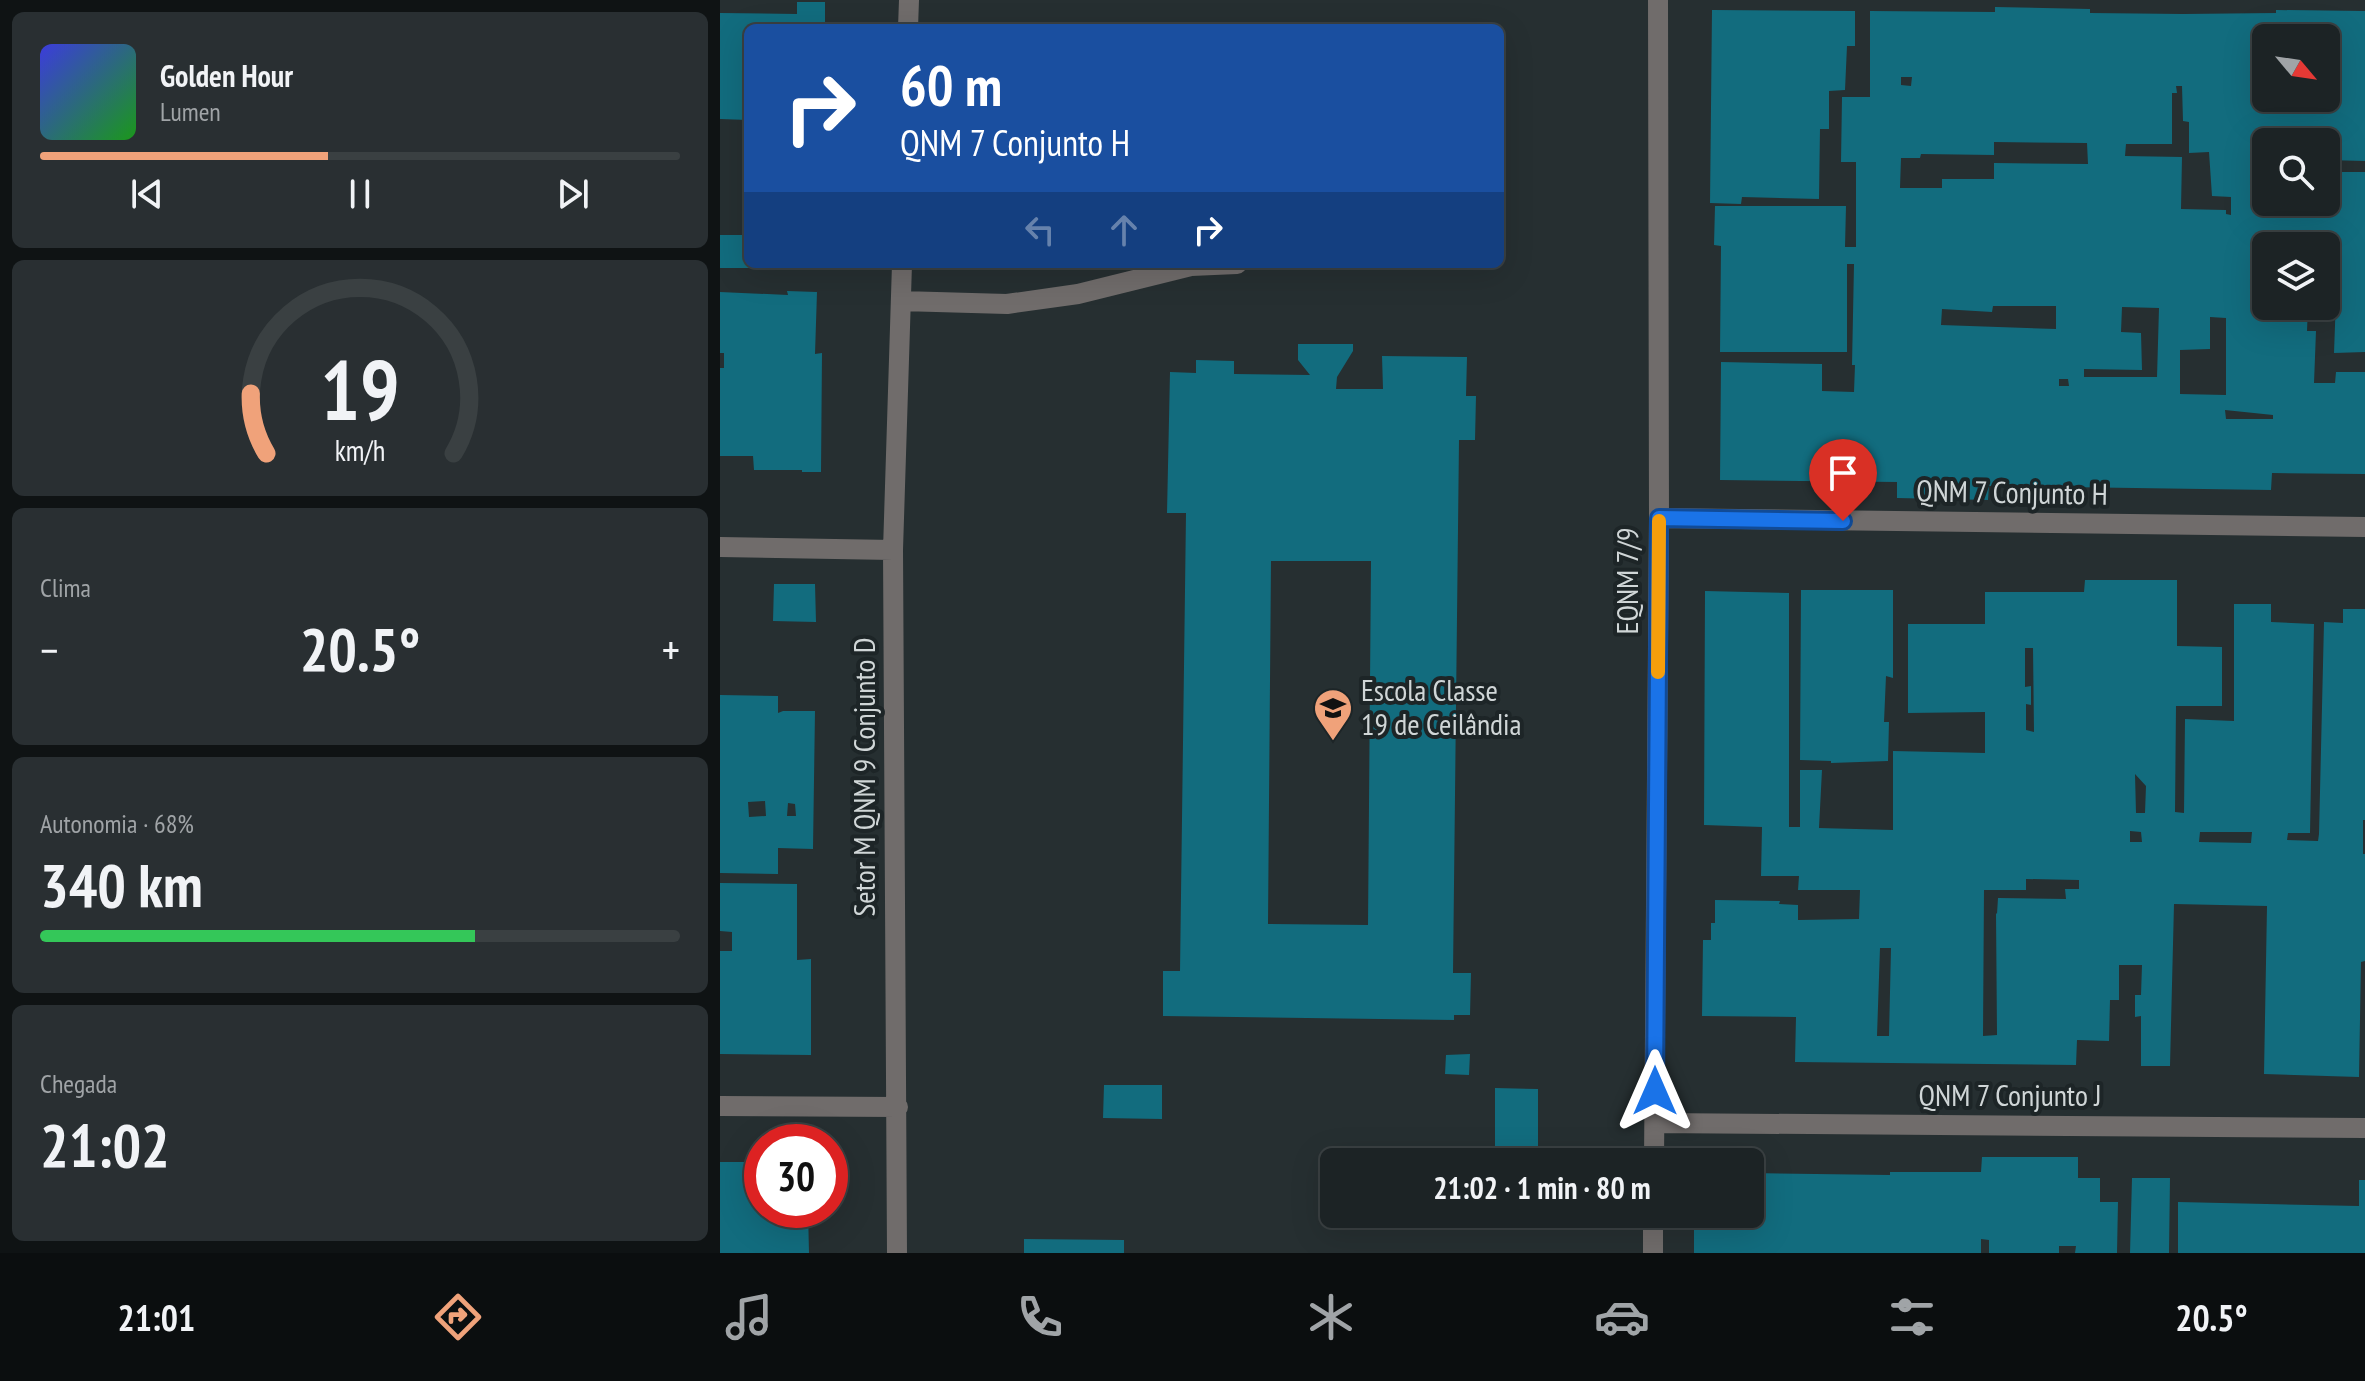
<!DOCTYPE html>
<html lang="pt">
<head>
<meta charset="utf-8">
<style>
	body { margin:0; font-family:"PT Sans Narrow",sans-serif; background:#292f32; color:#f1f3f6; height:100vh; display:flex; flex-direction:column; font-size:30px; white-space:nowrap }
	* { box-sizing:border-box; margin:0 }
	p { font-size:26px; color:#a0a4a7 }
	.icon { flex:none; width:44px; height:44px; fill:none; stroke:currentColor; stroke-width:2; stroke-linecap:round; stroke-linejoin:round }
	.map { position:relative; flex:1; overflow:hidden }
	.panel { display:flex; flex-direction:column; gap:12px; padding:12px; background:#0f1314; width:720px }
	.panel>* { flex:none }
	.top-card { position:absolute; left:24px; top:24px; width:760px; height:244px; border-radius:12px; box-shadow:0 8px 32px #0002,0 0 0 2px #3a4042; background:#1a4fa0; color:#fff; overflow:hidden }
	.needle { width:52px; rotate:119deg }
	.tools { position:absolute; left:1532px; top:24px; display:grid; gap:16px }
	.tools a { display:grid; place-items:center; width:88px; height:88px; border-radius:12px; background:#1c2325; box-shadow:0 8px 32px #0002,0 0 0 2px #3a4042; font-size:40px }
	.speed { position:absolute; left:24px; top:1124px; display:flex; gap:16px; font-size:40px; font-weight:700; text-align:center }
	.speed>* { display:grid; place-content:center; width:104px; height:104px; border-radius:50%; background:#1c2325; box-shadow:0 8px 32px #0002,0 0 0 2px #3a4042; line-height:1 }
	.speed .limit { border:12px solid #d22; background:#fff; color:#111 }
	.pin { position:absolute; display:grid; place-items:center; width:68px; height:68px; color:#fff; margin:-82px -34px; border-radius:50% 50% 50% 0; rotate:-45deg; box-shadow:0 0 8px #0007 }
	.pin .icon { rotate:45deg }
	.me { position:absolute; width:88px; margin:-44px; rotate:0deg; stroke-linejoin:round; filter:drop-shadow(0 0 6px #0008) }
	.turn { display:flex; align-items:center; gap:28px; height:168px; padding:0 24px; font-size:36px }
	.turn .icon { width:104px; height:104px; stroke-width:2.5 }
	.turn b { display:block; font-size:56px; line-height:68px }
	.lanes { display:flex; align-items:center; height:76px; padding:0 24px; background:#0003; justify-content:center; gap:40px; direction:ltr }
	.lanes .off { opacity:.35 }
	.big { font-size:60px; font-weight:700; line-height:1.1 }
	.panel .widget { flex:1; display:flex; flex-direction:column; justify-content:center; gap:12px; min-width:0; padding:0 28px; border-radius:12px; background:#292f32 }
	.panel .dial { align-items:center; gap:0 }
	.dial svg { height:208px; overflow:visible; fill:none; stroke:#3a4042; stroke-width:7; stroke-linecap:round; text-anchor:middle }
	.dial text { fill:#f1f3f6; stroke:none }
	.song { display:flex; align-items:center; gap:24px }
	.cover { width:96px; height:96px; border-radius:12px; background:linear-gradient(135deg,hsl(240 70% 55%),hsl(120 70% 35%)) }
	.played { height:8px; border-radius:4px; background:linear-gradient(90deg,#f0a27a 45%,#3a4042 45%) }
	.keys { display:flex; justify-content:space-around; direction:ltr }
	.heat { display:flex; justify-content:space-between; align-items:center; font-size:44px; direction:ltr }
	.charge { height:12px; border-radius:6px; background:linear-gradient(90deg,#34c759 68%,#3a4042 0) }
	.trip { position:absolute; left:600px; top:1148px; width:444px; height:80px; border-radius:12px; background:#1c2325; box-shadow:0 8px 32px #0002,0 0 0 2px #3a4042; font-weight:700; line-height:80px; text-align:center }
	.tabs { display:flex; height:128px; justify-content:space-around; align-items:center; background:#0b0e0f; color:#a0a4a7 }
	.tabs .icon { width:56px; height:56px }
	.tabs .current { color:#f0a27a }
	.tabs b { font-size:36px; color:#f1f3f6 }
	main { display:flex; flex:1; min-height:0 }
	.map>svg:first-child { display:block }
</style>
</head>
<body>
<main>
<section class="panel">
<div class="widget">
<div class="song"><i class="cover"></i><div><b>Golden Hour</b><p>Lumen</p></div></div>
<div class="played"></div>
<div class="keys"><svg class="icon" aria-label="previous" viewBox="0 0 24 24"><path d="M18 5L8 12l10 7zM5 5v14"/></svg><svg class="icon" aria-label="pause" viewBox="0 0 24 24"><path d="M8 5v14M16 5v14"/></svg><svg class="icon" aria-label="next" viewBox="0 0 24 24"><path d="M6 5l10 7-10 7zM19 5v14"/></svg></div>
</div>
<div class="widget dial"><svg viewBox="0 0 100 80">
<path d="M14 69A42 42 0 1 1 86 69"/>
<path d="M14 69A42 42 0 0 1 8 46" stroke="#f0a27a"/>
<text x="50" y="56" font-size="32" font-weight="700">19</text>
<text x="50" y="72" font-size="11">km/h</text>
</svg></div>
<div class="widget"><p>Clima</p>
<div class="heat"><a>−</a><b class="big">20.5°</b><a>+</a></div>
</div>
<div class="widget"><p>Autonomia · 68%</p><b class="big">340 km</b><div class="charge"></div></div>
<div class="widget"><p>Chegada</p><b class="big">21:02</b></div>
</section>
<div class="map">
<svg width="1645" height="1253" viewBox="0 0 1645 1253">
	<rect width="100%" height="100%" fill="#262f31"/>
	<path fill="#126c7e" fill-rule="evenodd" d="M 77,2 L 105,2 L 105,28 L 28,28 L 28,120 L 0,119 L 0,13 L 77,14 Z
		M 1275,7 L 1370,9 L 1370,13 L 1463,14 L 1556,13 L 1556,10 L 1645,11 L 1645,161 L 1606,160 L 1606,142 L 1546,142 L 1546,202 L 1606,202 L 1606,172 L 1645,172 L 1645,352 L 1614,353 L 1616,297 L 1606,297 L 1606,246 L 1546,246 L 1546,306 L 1588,306 L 1587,331 L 1596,331 L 1594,383 L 1615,383 L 1616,372 L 1645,372 L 1645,474 L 1552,473 L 1551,490 L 1269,486 L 1268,500 L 1177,498 L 1177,482 L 1000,480 L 1001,362 L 1102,364 L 1102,391 L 1134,392 L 1135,365 L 1132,365 L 1134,264 L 1127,264 L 1127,352 L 1000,352 L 1001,246 L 994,245 L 995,206 L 1126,206 L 1125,247 L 1136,247 L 1136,162 L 1121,162 L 1122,97 L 1150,97 L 1150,11 L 1275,12 ZM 1546,38 L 1606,38 L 1606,98 L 1546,98 L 1543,86 L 1546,85 ZM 1181,77 L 1192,77 L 1191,86 L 1181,85 ZM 1456,86 L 1462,86 L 1463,121 L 1469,122 L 1469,153 L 1489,152 L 1492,196 L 1511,197 L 1511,215 L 1506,214 L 1506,210 L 1461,209 L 1462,157 L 1405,156 L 1406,144 L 1452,144 L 1452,93 L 1457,93 ZM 1274,142 L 1367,143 L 1368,164 L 1274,163 L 1274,179 L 1222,179 L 1222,188 L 1180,188 L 1181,158 L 1200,158 L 1201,154 L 1274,155 ZM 1273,306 L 1336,306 L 1336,329 L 1221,325 L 1222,309 L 1272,312 ZM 1402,307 L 1439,308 L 1437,377 L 1364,377 L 1364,369 L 1422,370 L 1421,333 L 1401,332 ZM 1490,317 L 1506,318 L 1506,395 L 1460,394 L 1460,350 L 1490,349 ZM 1339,379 L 1348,379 L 1349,386 L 1339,386 ZM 1505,410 L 1553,415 L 1553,419 L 1506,419 Z
		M 992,10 L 1135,11 L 1135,46 L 1127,46 L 1125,90 L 1109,91 L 1109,129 L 1100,129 L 1099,199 L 1022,197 L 1021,204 L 990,203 Z
		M 0,235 L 28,235 L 28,264 L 34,264 L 35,268 L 0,268 Z
		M 67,291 L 97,292 L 95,354 L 102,353 L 101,472 L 82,472 L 82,470 L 34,470 L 33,456 L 0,456 L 0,368 L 4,368 L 4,353 L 0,353 L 0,292 L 68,295 Z
		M 578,344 L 633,344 L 633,351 L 617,377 L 616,389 L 663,389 L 662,356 L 747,357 L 746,396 L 756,396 L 755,440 L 739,440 L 733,973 L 751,973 L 750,1015 L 734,1015 L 734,1020 L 443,1016 L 443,971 L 460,971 L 466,513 L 447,513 L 450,372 L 476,373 L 476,360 L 514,361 L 514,374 L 590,375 L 578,360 ZM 551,561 L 651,561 L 648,925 L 548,924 Z
		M 1365,580 L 1457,580 L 1457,646 L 1502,647 L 1502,706 L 1456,706 L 1455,812 L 1464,813 L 1465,719 L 1514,721 L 1514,604 L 1551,604 L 1551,622 L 1594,624 L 1590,833 L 1568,833 L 1567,840 L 1598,841 L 1599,834 L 1604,622 L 1623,623 L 1623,609 L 1645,609 L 1645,820 L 1643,820 L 1643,854 L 1645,854 L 1645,961 L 1641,962 L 1639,1077 L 1544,1074 L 1547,906 L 1454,904 L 1450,1066 L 1421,1066 L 1421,1016 L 1415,1017 L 1415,995 L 1421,995 L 1422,965 L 1399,965 L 1399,1000 L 1390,1000 L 1389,1041 L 1357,1040 L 1356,1065 L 1075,1062 L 1076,1017 L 982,1016 L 983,940 L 991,940 L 991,923 L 995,923 L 995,900 L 1060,901 L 1059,904 L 1078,905 L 1078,920 L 1139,919 L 1140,890 L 1078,890 L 1079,876 L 1041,876 L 1042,827 L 984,825 L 985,591 L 1069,593 L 1069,827 L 1080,827 L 1080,770 L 1102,770 L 1099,828 L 1173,830 L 1173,751 L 1265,753 L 1265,712 L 1188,713 L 1188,624 L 1265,624 L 1265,592 L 1364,592 ZM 1305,648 L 1313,648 L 1314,732 L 1306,730 L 1306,704 L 1311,705 L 1311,686 L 1305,687 ZM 1415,774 L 1426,786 L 1425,813 L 1416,813 ZM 1410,831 L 1421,832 L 1422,842 L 1410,842 ZM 1480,832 L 1532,832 L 1531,843 L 1479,842 ZM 1306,879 L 1359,880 L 1359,889 L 1345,889 L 1346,899 L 1278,898 L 1277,914 L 1276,913 L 1277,1035 L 1263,1036 L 1264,890 L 1306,890 ZM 1160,948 L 1171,948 L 1169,1036 L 1157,1036 Z
		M 54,584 L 95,584 L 96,622 L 53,621 Z
		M 1081,590 L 1173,590 L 1173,678 L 1166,676 L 1164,722 L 1169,722 L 1168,761 L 1111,763 L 1111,761 L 1080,760 Z
		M 0,695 L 58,696 L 58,713 L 63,711 L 95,711 L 93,849 L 58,848 L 58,874 L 0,873 ZM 45,801 L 46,816 L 29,817 L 28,802 ZM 68,803 L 75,804 L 76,816 L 67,816 Z
		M 0,883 L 77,884 L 77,960 L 91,959 L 91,1055 L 0,1054 L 0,951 L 12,951 L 12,932 L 0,931 Z
		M 750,1054 L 749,1075 L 725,1074 L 726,1055 Z
		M 384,1085 L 442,1085 L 442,1119 L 383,1118 Z
		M 775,1088 L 818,1089 L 818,1162 L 775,1162 Z
		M 1262,1157 L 1358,1157 L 1358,1178 L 1380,1178 L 1380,1202 L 1398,1202 L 1397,1253 L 1355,1253 L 1356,1246 L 1339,1246 L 1339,1253 L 1269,1253 L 1269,1240 L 1261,1239 L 1261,1253 L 974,1253 L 974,1214 L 1030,1214 L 1030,1173 L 1170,1175 L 1170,1172 L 1261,1172 Z
		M 0,1162 L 42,1162 L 42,1210 L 88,1210 L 89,1253 L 0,1253 Z
		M 1412,1178 L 1450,1178 L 1449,1253 L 1410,1253 Z
		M 1639,1180 L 1645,1180 L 1645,1253 L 1458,1253 L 1458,1202 L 1639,1206 Z
		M 304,1239 L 404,1240 L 404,1253 L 304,1253 Z"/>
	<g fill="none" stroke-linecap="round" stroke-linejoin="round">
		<path stroke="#706c6b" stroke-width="20" d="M 188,28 L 189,0
			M 181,301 L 287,304 L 358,294 L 471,266 L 517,264
			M 939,518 L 1645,527
			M 0,547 L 173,550
			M 0,1106 L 178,1107
			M 935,1123 L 1645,1128
			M 934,1162 L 939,518 L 938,0
			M 177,1253 L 173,550 L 182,264
			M 933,1253 L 933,1214"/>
	</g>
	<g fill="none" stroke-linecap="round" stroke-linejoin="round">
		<g stroke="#114b97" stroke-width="20">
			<path id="route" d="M 935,1091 L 939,518 L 1123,521"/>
		</g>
		<use href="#route" stroke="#1a73e8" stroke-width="14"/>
		<path stroke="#f59e0b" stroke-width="14" d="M 938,672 L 939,521"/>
	</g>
	<defs>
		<g id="school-pin" transform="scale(2)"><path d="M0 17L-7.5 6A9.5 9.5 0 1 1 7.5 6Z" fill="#f0a27a" stroke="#1d2527"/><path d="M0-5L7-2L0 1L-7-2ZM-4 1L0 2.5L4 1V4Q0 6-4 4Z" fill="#111"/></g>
	</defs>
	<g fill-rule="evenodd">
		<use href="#school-pin" x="613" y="708"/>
	</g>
	<g text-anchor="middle" stroke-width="8" stroke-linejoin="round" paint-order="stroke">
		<g font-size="30" fill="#d0d6d7" stroke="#1d2527">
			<text transform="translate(1292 493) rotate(1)" y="10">QNM 7 Conjunto H</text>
			<text transform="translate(908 581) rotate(-90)" y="10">EQNM 7/9</text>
			<text transform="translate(145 777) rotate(-90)" y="10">Setor M QNM 9 Conjunto D</text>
			<text x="1290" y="1106">QNM 7 Conjunto J</text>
		</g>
		<g font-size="30" fill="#d0d6d7" stroke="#1d2527" text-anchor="start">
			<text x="641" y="701">Escola Classe<tspan x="641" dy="34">19 de Ceilândia</tspan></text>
		</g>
	</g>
</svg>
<div class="tools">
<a><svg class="needle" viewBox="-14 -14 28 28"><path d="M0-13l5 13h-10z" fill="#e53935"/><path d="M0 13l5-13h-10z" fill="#a0a4a7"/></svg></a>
<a><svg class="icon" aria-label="search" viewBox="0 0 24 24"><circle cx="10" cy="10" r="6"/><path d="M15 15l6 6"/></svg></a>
<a><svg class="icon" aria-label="layers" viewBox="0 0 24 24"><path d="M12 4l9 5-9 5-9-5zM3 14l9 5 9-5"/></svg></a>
</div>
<div class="speed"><div class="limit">30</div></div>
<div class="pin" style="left:1123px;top:521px;background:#d93025"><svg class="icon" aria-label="arrive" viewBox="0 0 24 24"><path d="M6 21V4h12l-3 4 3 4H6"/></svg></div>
<svg class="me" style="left:935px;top:1091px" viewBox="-20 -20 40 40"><path d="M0-17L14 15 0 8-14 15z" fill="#1a73e8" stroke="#fff" stroke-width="4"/></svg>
<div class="trip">21:02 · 1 min · 80 m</div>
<div class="top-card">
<div class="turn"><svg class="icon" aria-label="right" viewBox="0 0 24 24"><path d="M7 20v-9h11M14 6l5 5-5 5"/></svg><div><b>60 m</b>QNM 7 Conjunto H</div></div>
<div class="lanes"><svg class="icon off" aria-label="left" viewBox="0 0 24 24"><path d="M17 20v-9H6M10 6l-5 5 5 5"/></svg><svg class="icon off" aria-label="ahead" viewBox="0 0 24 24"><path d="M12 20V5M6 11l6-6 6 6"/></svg><svg class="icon" aria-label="right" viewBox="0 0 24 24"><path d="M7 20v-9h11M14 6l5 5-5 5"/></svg></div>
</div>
</div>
</main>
<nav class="tabs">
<b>21:01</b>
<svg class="icon current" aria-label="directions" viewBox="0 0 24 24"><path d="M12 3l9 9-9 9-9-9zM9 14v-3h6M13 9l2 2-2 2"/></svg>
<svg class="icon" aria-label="music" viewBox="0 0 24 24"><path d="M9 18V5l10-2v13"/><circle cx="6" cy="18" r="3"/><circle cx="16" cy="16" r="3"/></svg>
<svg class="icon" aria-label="phone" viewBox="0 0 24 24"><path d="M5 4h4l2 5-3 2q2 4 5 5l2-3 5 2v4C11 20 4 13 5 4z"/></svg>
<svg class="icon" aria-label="climate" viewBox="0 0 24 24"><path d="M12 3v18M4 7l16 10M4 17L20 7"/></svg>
<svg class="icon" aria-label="car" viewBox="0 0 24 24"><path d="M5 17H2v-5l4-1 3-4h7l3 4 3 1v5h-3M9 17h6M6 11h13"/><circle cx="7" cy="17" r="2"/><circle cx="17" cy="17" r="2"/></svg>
<svg class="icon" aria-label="filters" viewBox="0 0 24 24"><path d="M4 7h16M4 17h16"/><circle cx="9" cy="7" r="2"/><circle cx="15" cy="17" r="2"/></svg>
<b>20.5°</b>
</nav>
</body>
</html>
